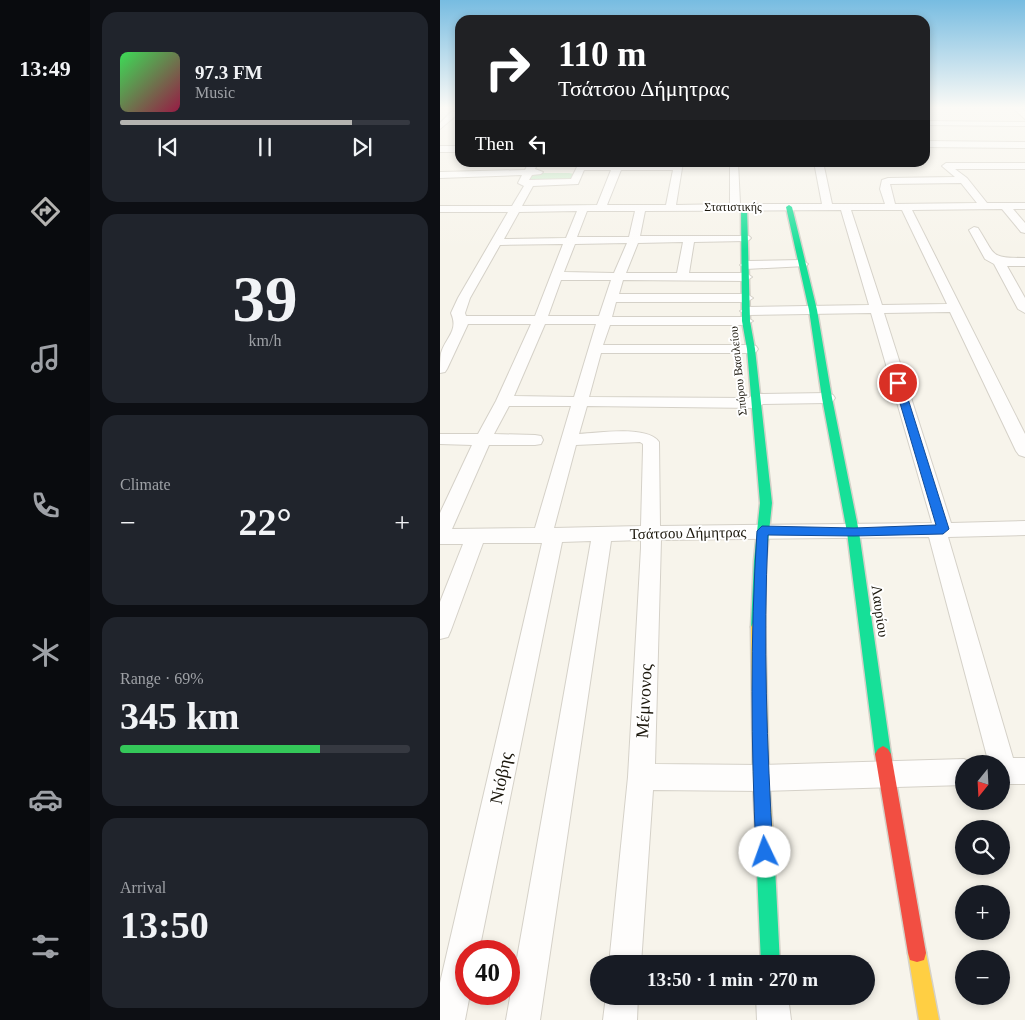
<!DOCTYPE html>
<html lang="en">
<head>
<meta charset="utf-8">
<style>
	body { margin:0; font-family:"Times New Roman",serif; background:#20242c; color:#f1f3f6; height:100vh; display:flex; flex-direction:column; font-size:19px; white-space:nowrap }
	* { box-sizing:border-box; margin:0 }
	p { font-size:16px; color:#9ea1a6 }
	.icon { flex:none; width:28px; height:28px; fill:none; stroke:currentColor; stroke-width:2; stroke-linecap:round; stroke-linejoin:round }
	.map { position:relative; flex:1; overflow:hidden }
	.side { display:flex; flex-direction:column; gap:12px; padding:12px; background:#0d0f14; width:350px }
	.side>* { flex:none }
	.banner { position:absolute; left:15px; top:15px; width:475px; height:152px; border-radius:15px; box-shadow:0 2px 8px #0003; background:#202124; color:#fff; overflow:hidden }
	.needle { width:32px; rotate:198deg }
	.buttons { position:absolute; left:515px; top:755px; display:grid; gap:10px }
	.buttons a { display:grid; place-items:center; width:55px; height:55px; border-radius:50%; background:#171b24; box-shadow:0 2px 8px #0003; font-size:25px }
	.speed { position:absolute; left:15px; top:940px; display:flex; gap:10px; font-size:25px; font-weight:700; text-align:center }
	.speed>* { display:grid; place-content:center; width:65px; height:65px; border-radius:50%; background:#171b24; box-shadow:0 2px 8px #0003; line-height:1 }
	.speed .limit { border:8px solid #d22; background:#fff; color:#111 }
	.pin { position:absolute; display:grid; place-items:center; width:42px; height:42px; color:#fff; margin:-21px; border:2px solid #fff; border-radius:50%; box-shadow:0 1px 5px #0007 }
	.me { position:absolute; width:55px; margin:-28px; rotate:357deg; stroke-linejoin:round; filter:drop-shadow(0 0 4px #0008) }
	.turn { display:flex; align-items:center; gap:18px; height:105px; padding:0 20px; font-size:22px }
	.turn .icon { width:65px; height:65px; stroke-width:2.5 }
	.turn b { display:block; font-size:35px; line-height:42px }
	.then { display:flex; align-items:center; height:48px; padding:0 20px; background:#0003; gap:10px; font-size:19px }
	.big { font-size:38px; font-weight:600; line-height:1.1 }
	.side .widget { flex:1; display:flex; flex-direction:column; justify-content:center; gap:8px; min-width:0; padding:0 18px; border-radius:15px; background:#20242c }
	.side .dial { align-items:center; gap:0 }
	.dial b { font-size:65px; line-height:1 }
	.song { display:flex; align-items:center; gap:15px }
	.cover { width:60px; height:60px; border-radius:8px; background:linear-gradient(135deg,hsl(130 70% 55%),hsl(340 70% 35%)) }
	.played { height:5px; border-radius:2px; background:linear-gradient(90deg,#b4b3b0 80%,#363941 80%) }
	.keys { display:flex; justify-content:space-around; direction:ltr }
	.heat { display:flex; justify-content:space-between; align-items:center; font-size:28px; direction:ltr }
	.charge { height:8px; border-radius:4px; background:linear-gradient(90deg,#34c759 69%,#363941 0) }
	.trip { position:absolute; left:150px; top:955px; width:285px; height:50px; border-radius:25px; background:#171b24; box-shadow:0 2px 8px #0003; font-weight:600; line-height:50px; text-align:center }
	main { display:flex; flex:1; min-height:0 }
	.tabs { display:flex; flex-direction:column; width:90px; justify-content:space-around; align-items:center; background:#090b0e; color:#9ea1a6 }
	.tabs .icon { width:35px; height:35px }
	.tabs .current { color:#b4b3b0 }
	.tabs b { font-size:22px; color:#f1f3f6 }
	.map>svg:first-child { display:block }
</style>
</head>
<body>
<main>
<nav class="tabs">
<b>13:49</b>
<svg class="icon current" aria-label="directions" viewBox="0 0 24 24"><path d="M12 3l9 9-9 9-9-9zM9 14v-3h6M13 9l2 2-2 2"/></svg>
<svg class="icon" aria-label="music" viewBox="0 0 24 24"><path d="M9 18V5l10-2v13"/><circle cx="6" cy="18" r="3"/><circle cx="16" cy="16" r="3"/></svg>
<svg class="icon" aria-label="phone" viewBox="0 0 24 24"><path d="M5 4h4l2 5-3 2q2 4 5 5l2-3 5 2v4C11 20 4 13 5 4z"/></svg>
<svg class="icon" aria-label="climate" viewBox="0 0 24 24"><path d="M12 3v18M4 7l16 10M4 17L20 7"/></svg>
<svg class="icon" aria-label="car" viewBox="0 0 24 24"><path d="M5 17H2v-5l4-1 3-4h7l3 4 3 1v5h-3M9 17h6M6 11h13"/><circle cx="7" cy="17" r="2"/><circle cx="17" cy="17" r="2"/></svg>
<svg class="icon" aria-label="filters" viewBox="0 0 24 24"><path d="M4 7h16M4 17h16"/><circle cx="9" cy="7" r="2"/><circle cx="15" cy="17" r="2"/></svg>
</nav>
<section class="side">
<div class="widget">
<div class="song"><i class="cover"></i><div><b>97.3 FM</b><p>Music</p></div></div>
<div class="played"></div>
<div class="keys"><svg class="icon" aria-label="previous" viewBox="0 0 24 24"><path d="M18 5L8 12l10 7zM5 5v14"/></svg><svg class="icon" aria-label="pause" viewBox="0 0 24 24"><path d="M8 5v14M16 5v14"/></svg><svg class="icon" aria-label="next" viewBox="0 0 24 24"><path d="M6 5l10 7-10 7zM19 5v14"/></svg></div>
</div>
<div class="widget dial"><b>39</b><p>km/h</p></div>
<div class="widget"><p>Climate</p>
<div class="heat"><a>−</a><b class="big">22°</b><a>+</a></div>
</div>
<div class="widget"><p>Range · 69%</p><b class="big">345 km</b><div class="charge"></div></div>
<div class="widget"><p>Arrival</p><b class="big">13:50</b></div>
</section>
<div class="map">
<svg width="585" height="1020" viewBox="0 0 585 1020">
	<rect width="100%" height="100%" fill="#f7f4eb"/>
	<path fill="#cdebcc" d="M 94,173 L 129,173 L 134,174 L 132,180 L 88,181 Z"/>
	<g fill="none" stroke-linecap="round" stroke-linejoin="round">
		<g stroke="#d5d1c8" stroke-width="2">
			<path id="street" d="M 572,107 L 580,107 L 585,112 L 585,119 Z
				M 12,111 L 19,113 L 0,129 L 0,123 Z
				M 485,121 L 585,122 L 585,126 L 485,125 Z
				M 485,141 L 585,142 L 585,148 L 485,147 Z
				M 0,146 L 20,146 L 20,152 L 0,152 Z
				M 89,162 L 98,162 L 95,169 L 103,172 L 101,174 L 92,175 L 89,180 L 131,179 L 137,167 L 141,164 L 174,164 L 174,162 L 183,162 L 183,164 L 234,164 L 234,162 L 243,162 L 236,205 L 290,204 L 290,162 L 298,162 L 300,204 L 382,204 L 374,162 L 383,162 L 392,204 L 445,204 L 440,189 L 442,180 L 448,178 L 515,177 L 502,166 L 506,163 L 585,163 L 585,169 L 515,169 L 527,178 L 547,203 L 585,203 L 585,209 L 573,209 L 585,223 L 585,233 L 581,232 L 562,209 L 472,210 L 585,434 L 585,457 L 579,455 L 576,451 L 510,312 L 444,313 L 511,523 L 585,521 L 585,535 L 508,537 L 573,758 L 585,758 L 585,784 L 561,784 L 561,764 L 549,764 L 489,537 L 221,540 L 215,764 L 321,765 L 524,759 L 534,764 L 524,764 L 524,785 L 321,791 L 213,790 L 201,964 L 169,964 L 188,777 L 201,548 L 201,540 L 171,541 L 100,1020 L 66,1020 L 151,541 L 122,542 L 39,951 L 26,951 L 26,994 L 30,994 L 25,1020 L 0,1020 L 0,983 L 102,543 L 43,543 L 11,630 L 8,637 L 0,639 L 0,602 L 23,544 L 0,544 L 0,513 L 32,445 L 0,444 L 0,434 L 38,434 L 56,401 L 91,324 L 28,324 L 7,369 L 5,372 L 0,373 C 0,367 0,359 1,353 C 6,337 19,331 11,313 L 18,298 L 68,212 L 0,212 L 0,206 L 72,206 L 84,186 L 78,183 L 82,175 L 0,178 L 0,172 L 85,170 ZM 144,170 L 171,170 L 157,205 L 82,206 L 93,186 L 138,184 ZM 181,170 L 233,170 L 226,205 L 167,205 ZM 521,183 L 537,203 L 455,204 L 450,184 ZM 401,210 L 429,305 L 307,307 L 300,311 L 307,315 L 431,313 L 492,523 L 220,526 L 219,442 C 208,425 158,433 139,434 L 147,406 L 316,408 L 323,404 L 387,403 L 393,401 L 395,398 L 393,395 L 387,393 L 315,394 L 308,398 L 149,397 L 161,353 L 311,353 L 316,352 L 318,349 L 316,346 L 311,345 L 163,345 L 170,325 L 306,325 L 313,321 L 306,317 L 172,317 L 176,302 L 307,302 L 313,298 L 307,294 L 179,294 L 183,280 L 306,281 L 312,277 L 306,273 L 249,273 L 254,242 L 305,241 L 309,240 L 311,238 L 309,236 L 200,236 L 205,211 ZM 411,210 L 462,210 L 507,304 L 442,305 ZM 137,211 L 126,238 L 64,239 L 79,212 ZM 147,211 L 195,211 L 189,237 L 137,237 ZM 243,242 L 237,273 L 186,273 L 198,243 ZM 187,243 L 174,273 L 124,272 L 135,244 ZM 123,244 L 95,316 L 26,316 L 25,313 L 30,298 L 60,245 ZM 121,280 L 171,280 L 159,316 L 108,316 ZM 105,324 L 156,324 L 134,397 L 74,396 ZM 69,406 L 131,406 L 95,528 L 12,529 L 49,445 L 95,445 L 101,444 L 103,440 L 101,436 L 95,435 L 54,434 ZM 200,442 L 203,444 L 203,449 L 201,526 L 114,528 L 136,445 Z
				M 534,227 L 538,228 C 556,256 549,258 585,258 L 585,266 L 567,266 L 585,298 L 585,313 L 578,309 L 554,264 L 545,259 L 529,230 Z
				M 362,260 L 368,264 L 366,266 L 306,269 L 300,265 L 306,261 Z
				M 166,996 L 198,996 L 197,1020 L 163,1020 Z
				M 316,996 L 348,996 L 351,1020 L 317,1020 Z"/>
		</g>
		<g stroke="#d5d1c8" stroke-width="3">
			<path id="fast" d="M 304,205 L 307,207 L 310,321 L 315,349 L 332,503 L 326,561 L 325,627 L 323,631 L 318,633 L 313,631 L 311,627 L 314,561 L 320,503 L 307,349 L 302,321 L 301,207 Z
				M 349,205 L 352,207 L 377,310 L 392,398 L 419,532 L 451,754 L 448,759 L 443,762 L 438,759 L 435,754 L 407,532 L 382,398 L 369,310 L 346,207 Z
				M 325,839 L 331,842 L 334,848 L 340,964 L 321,964 L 316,848 L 319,842 Z"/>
		</g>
		<g stroke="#d5d1c8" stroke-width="3">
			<path id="slow" d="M 318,621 L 323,623 L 325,627 L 329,778 L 334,848 L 331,854 L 325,857 L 319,854 L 316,848 L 313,778 L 311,627 L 313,623 Z
				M 477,944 L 484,946 L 486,953 L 499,1020 L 479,1020 L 468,953 L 470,946 Z"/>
		</g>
		<g stroke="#d5d1c8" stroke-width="3">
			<path id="jam" d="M 443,746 L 448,749 L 451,754 L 486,953 L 484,960 L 477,962 L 470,960 L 468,953 L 435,754 L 438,749 Z"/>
		</g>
		<use href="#street" fill="#fefdfc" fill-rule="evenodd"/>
		<use href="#fast" fill="#16e098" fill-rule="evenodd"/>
		<use href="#slow" fill="#ffcf43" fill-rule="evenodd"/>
		<use href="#jam" fill="#f24e42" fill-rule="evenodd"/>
	</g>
	<linearGradient id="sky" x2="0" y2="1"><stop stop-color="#77bce1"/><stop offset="0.43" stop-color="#fbfaf6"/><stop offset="1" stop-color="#fbfaf6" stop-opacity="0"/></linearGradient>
	<rect width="585" height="250" fill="url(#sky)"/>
	<path fill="#1a73e8" stroke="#114b97" d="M 458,380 L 463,383 L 509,529 L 503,534 L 414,536 L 328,535 C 323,641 327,747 333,852 L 331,858 L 325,861 L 319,858 L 316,852 C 311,745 310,638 317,531 L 322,526 L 414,528 L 496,525 L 454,383 Z"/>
	<g text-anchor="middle" stroke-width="4" stroke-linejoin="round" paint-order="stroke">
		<g font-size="12" fill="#1c180d" stroke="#fff">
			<text x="293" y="211">Στατιστικής</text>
			<text transform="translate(298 371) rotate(-96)" y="4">Σπύρου Βασιλείου</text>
		</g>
		<g font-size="15" fill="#1c180d" stroke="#fff">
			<text transform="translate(248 533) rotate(-1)" y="5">Τσάτσου Δήμητρας</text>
			<text transform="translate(440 611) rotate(82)" y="5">Λαυρίου</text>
		</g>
		<g font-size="18" fill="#1c180d" stroke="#fff">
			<text transform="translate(204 701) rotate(-87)" y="6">Μέμνονος</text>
			<text transform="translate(61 778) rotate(-78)" y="6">Νιόβης</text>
		</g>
	</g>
</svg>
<div class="buttons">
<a><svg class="needle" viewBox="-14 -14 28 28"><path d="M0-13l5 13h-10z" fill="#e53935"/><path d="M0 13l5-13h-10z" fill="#9ea1a6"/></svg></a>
<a><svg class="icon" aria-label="search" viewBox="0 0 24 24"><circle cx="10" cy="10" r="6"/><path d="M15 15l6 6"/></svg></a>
<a>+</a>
<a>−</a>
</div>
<div class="speed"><div class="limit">40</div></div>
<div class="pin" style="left:458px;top:383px;background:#d93025"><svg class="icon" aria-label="arrive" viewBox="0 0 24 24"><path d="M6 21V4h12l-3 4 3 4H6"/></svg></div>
<svg class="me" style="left:325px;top:852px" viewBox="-20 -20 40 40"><circle r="19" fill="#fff"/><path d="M0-13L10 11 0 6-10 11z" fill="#1a73e8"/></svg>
<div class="trip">13:50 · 1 min · 270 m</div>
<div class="banner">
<div class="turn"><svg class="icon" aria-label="right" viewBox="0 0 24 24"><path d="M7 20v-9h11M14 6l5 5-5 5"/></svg><div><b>110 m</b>Τσάτσου Δήμητρας</div></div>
<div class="then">Then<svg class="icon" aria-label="left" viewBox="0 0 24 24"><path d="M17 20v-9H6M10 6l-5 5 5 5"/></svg></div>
</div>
</div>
</main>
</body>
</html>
